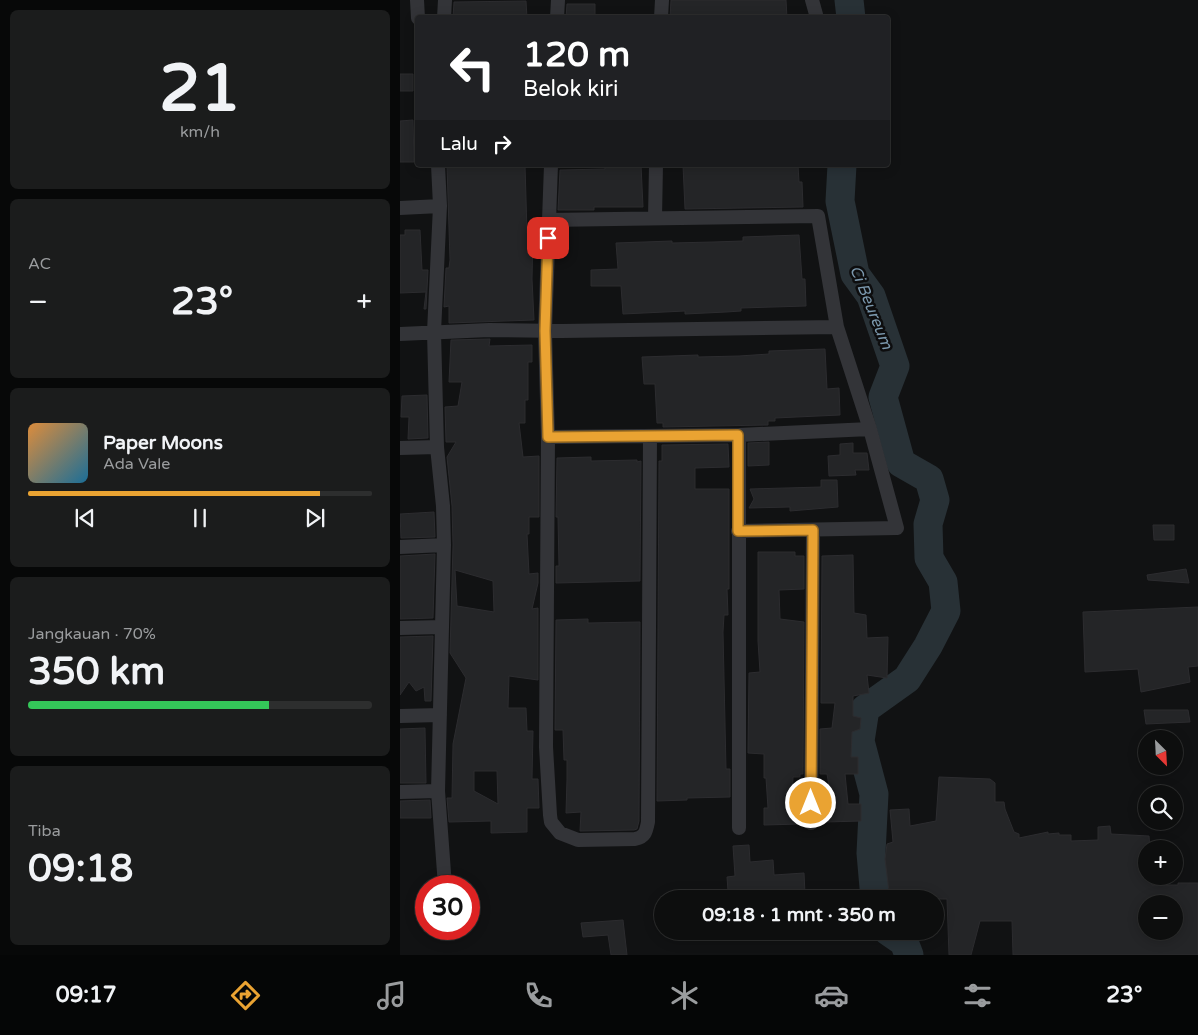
<!DOCTYPE html>
<html lang="id">
<head>
<meta charset="utf-8">
<style>
	body { margin:0; font-family:"Varela Round",sans-serif; background:#1b1c1c; color:#f1f3f6; height:100vh; display:flex; flex-direction:column; font-size:19px; white-space:nowrap }
	* { box-sizing:border-box; margin:0 }
	p { font-size:16px; color:#9a9c9e }
	.icon { flex:none; width:28px; height:28px; fill:none; stroke:currentColor; stroke-width:2; stroke-linecap:round; stroke-linejoin:round }
	.map { position:relative; flex:1; overflow:hidden }
	.panel { display:flex; flex-direction:column; gap:10px; padding:10px; background:#070808; width:400px }
	.panel>* { flex:none }
	.hud { position:absolute; left:15px; top:15px; width:475px; height:152px; border-radius:5px; box-shadow:0 2px 12px #0003,0 0 0 1px #2d2e2e; background:#202124; color:#fff; overflow:hidden }
	.needle { width:32px; rotate:156deg }
	.tools { position:absolute; left:738px; top:730px; display:grid; gap:10px }
	.tools a { display:grid; place-items:center; width:45px; height:45px; border-radius:50%; background:#0d0e0e; box-shadow:0 2px 12px #0003,0 0 0 1px #2d2e2e; font-size:25px }
	.speed { position:absolute; left:15px; top:875px; display:flex; gap:10px; font-size:25px; font-weight:700; text-align:center }
	.speed>* { display:grid; place-content:center; width:65px; height:65px; border-radius:50%; background:#0d0e0e; box-shadow:0 2px 12px #0003,0 0 0 1px #2d2e2e; line-height:1 }
	.speed .limit { border:8px solid #d22; background:#fff; color:#111 }
	.pin { position:absolute; display:grid; place-items:center; width:42px; height:42px; color:#fff; margin:-21px; border-radius:10px; box-shadow:0 2px 8px #0006 }
	.me { position:absolute; width:55px; margin:-28px; rotate:0deg; stroke-linejoin:round; filter:drop-shadow(0 0 4px #0008) }
	.turn { display:flex; align-items:center; gap:18px; height:105px; padding:0 25px; font-size:22px }
	.turn .icon { width:65px; height:65px; stroke-width:2.5 }
	.turn b { display:block; font-size:35px; line-height:42px }
	.then { display:flex; align-items:center; height:48px; padding:0 25px; background:#0003; gap:10px; font-size:19px }
	.big { font-size:38px; font-weight:700; line-height:1.1 }
	.panel .tile { flex:1; display:flex; flex-direction:column; justify-content:center; gap:8px; min-width:0; padding:0 18px; border-radius:8px; background:#1b1c1c }
	.panel .dial { align-items:center; gap:0 }
	.dial b { font-size:65px; line-height:1 }
	.song { display:flex; align-items:center; gap:15px }
	.cover { width:60px; height:60px; border-radius:8px; background:linear-gradient(135deg,hsl(30 70% 55%),hsl(200 70% 35%)) }
	.played { height:5px; border-radius:2px; background:linear-gradient(90deg,#eaa332 85%,#2d2e2e 85%) }
	.keys { display:flex; justify-content:space-around; direction:ltr }
	.heat { display:flex; justify-content:space-between; align-items:center; font-size:28px; direction:ltr }
	.charge { height:8px; border-radius:4px; background:linear-gradient(90deg,#34c759 70%,#2d2e2e 0) }
	.trip { position:absolute; left:254px; top:890px; width:290px; height:50px; border-radius:25px; background:#0d0e0e; box-shadow:0 2px 12px #0003,0 0 0 1px #2d2e2e; font-weight:700; line-height:50px; text-align:center }
	.dock { display:flex; height:80px; justify-content:space-around; align-items:center; background:#050606; color:#9a9c9e }
	.dock .icon { width:35px; height:35px }
	.dock .on { color:#eaa332 }
	.dock b { font-size:22px; color:#f1f3f6 }
	main { display:flex; flex:1; min-height:0 }
	.map>svg:first-child { display:block }
</style>
</head>
<body>
<main>
<section class="panel">
<div class="tile dial"><b>21</b><p>km/h</p></div>
<div class="tile"><p>AC</p>
<div class="heat"><a>−</a><b class="big">23°</b><a>+</a></div>
</div>
<div class="tile">
<div class="song"><i class="cover"></i><div><b>Paper Moons</b><p>Ada Vale</p></div></div>
<div class="played"></div>
<div class="keys"><svg class="icon" aria-label="previous" viewBox="0 0 24 24"><path d="M18 5L8 12l10 7zM5 5v14"/></svg><svg class="icon" aria-label="pause" viewBox="0 0 24 24"><path d="M8 5v14M16 5v14"/></svg><svg class="icon" aria-label="next" viewBox="0 0 24 24"><path d="M6 5l10 7-10 7zM19 5v14"/></svg></div>
</div>
<div class="tile"><p>Jangkauan · 70%</p><b class="big">350 km</b><div class="charge"></div></div>
<div class="tile"><p>Tiba</p><b class="big">09:18</b></div>
</section>
<div class="map">
<svg width="798" height="955" viewBox="0 0 798 955">
	<rect width="100%" height="100%" fill="#111213"/>
	<g fill="none" stroke-linecap="round" stroke-linejoin="round">
		<path stroke="#283136" stroke-width="29" d="M 449,0 L 451,18
			M 442,165 L 440,201 L 455,274 L 471,296 L 495,366 L 483,397 L 501,463 L 529,479 L 535,500 L 528,524 L 529,558 L 543,582 L 546,611 L 528,646 L 507,679 L 465,709 L 460,741 L 474,794 L 471,853 L 475,899
			M 488,931 L 504,942 L 509,955"/>
	</g>
	<path fill="#242527" stroke="#2c2c2f" fill-rule="evenodd" d="M 271,0 L 386,0 L 387,18 L 270,18 Z
		M 126,1 L 127,18 L 53,18 L 54,2 Z
		M 167,4 L 195,4 L 195,18 L 166,18 Z
		M 0,74 L 13,74 L 13,91 L 0,91 Z
		M 13,120 L 14,162 L 0,162 L 0,121 Z
		M 47,165 L 125,165 L 127,233 L 133,233 L 132,279 L 134,320 L 49,323 L 49,306 L 44,307 L 46,268 L 49,268 L 50,260 Z
		M 241,165 L 243,207 L 194,207 L 194,210 L 158,210 L 160,170 L 205,169 L 205,166 Z
		M 283,165 L 398,165 L 399,182 L 402,182 L 403,207 L 285,209 Z
		M 5,230 L 20,230 L 22,270 L 28,270 L 26,309 L 24,309 L 26,292 L 0,293 L 0,235 L 5,235 Z
		M 399,235 L 402,279 L 405,279 L 406,306 L 341,308 L 341,311 L 326,312 L 285,314 L 285,311 L 223,314 L 221,286 L 191,286 L 191,270 L 218,269 L 216,243 L 272,241 L 272,243 L 313,242 L 343,241 L 343,237 Z
		M 90,339 L 89,346 L 132,345 L 132,362 L 128,362 L 128,400 L 125,400 L 125,423 L 119,423 L 123,457 L 139,456 L 139,517 L 129,517 L 129,534 L 127,534 L 129,574 L 138,573 L 138,583 L 132,609 L 138,608 L 138,680 L 109,676 L 108,708 L 126,708 L 127,731 L 133,731 L 132,779 L 138,779 L 139,808 L 127,808 L 127,832 L 91,833 L 91,821 L 49,822 L 47,798 L 52,798 L 53,744 L 66,678 L 50,653 L 53,545 L 52,506 L 47,457 L 56,442 L 46,442 L 45,407 L 58,406 L 62,382 L 49,382 L 51,340 ZM 55,570 L 93,581 L 94,612 L 57,606 ZM 74,771 L 97,771 L 98,804 L 74,791 Z
		M 425,349 L 427,389 L 439,388 L 440,415 L 375,418 L 375,421 L 368,421 L 368,425 L 263,427 L 263,423 L 257,423 L 255,384 L 244,384 L 242,357 L 298,355 L 298,357 L 339,356 L 369,354 L 369,351 Z
		M 27,395 L 28,438 L 8,439 L 9,417 L 1,417 L 2,396 Z
		M 369,442 L 369,465 L 348,466 L 348,443 Z
		M 453,443 L 453,453 L 467,453 L 469,470 L 455,470 L 456,475 L 429,476 L 428,456 L 440,455 L 440,444 Z
		M 328,444 L 329,467 L 295,468 L 295,489 L 329,489 L 329,589 L 327,589 L 328,615 L 324,615 L 323,632 L 326,769 L 330,769 L 330,797 L 287,798 L 287,800 L 257,801 L 259,461 L 262,461 L 262,445 Z
		M 191,457 L 191,461 L 237,460 L 237,462 L 241,461 L 240,581 L 156,583 L 156,566 L 159,566 L 158,517 L 156,517 L 157,458 Z
		M 421,480 L 437,480 L 438,507 L 390,511 L 390,507 L 349,508 L 354,499 L 350,489 L 421,487 Z
		M 34,512 L 35,537 L 1,538 L 0,514 Z
		M 753,525 L 774,525 L 774,540 L 754,540 Z
		M 358,552 L 395,552 L 395,556 L 404,556 L 404,589 L 379,590 L 380,619 L 404,622 L 403,774 L 400,774 L 400,777 L 393,777 L 392,807 L 400,807 L 400,824 L 364,825 L 364,808 L 368,808 L 366,778 L 364,778 L 364,754 L 348,753 L 349,673 L 360,672 L 358,641 Z
		M 35,554 L 33,618 L 0,619 L 0,556 Z
		M 453,555 L 454,613 L 466,615 L 467,638 L 488,637 L 487,678 L 467,675 L 469,693 L 453,696 L 453,716 L 461,718 L 460,729 L 452,732 L 451,757 L 458,757 L 458,774 L 445,774 L 448,804 L 461,804 L 461,821 L 425,822 L 425,805 L 432,804 L 427,774 L 420,774 L 420,729 L 432,728 L 435,703 L 421,703 L 422,556 Z
		M 786,569 L 789,583 L 748,580 L 747,575 Z
		M 798,607 L 798,666 L 788,667 L 790,682 L 741,692 L 738,669 L 685,672 L 683,612 Z
		M 188,619 L 188,623 L 240,622 L 239,821 L 237,829 L 234,830 L 180,831 L 181,812 L 166,813 L 167,779 L 167,760 L 164,760 L 163,730 L 155,730 L 156,620 Z
		M 33,636 L 31,701 L 25,701 L 24,687 L 16,691 L 9,682 L 0,695 L 0,637 Z
		M 744,710 L 788,710 L 790,722 L 746,724 Z
		M 25,728 L 26,783 L 0,783 L 0,729 Z
		M 539,777 L 590,779 L 595,783 L 595,802 L 604,802 L 605,809 L 614,832 L 619,834 L 619,838 L 648,832 L 648,834 L 659,833 L 659,835 L 671,835 L 671,841 L 698,840 L 698,827 L 710,826 L 711,834 L 749,836 L 750,849 L 746,849 L 746,876 L 752,876 L 752,885 L 778,885 L 778,883 L 798,883 L 798,955 L 613,955 L 612,921 L 580,921 L 571,955 L 549,955 L 547,899 L 490,899 L 485,859 L 487,844 L 493,842 L 490,810 L 509,809 L 510,826 L 536,821 ZM 746,904 L 774,904 L 774,931 L 746,931 Z
		M 30,800 L 31,818 L 0,818 L 0,801 Z
		M 349,845 L 350,862 L 373,860 L 374,875 L 404,873 L 405,894 L 403,894 L 403,899 L 331,899 L 328,891 L 327,877 L 335,876 L 333,846 Z
		M 223,920 L 227,955 L 211,955 L 208,935 L 183,937 L 181,923 Z"/>
	<g fill="none" stroke-linecap="round" stroke-linejoin="round">
		<path stroke="#333438" stroke-width="14" d="M 17,0 L 18,18
			M 412,0 L 417,18
			M 44,18 L 45,0
			M 157,18 L 158,0
			M 261,18 L 262,0
			M 38,165 L 40,206 L 34,332 L 37,447 L 43,506 L 44,545 L 38,791 L 45,886
			M 151,165 L 145,331 L 148,437 L 146,747 L 150,815 L 151,822 L 160,833 L 178,840 L 235,839 C 245,837 246,832 248,822 L 250,436
			M 0,208 L 40,206
			M 255,218 L 256,165
			M 149,220 L 418,216 L 437,327 L 470,429 L 497,528 L 338,531
			M 0,334 L 89,330 L 162,331 L 437,327
			M 339,435 L 339,828
			M 148,437 L 339,435 L 470,429
			M 0,448 L 37,447
			M 0,547 L 44,545
			M 0,628 L 42,627
			M 0,716 L 40,715
			M 0,792 L 38,791
			M 411,823 L 413,530
			M 48,929 L 48,934"/>
	</g>
	<g fill="none" stroke-linecap="round" stroke-linejoin="round">
		<g stroke="#986a20" stroke-width="12">
			<path id="route" d="M 148,238 L 145,331 L 148,437 L 338,435 L 338,531 L 413,530 L 411,803"/>
		</g>
		<use href="#route" stroke="#eaa332" stroke-width="9"/>
	</g>
	<g text-anchor="middle" stroke-width="5" stroke-linejoin="round" paint-order="stroke">
		<g font-size="16" font-style="italic" fill="#7b98ad" stroke="#0d0d0e">
			<text transform="translate(472 307) rotate(68)" y="6">Ci Beureum</text>
		</g>
	</g>
</svg>
<div class="tools">
<a><svg class="needle" viewBox="-14 -14 28 28"><path d="M0-13l5 13h-10z" fill="#e53935"/><path d="M0 13l5-13h-10z" fill="#9a9c9e"/></svg></a>
<a><svg class="icon" aria-label="search" viewBox="0 0 24 24"><circle cx="10" cy="10" r="6"/><path d="M15 15l6 6"/></svg></a>
<a>+</a>
<a>−</a>
</div>
<div class="speed"><div class="limit">30</div></div>
<div class="pin" style="left:148px;top:238px;background:#d93025"><svg class="icon" aria-label="arrive" viewBox="0 0 24 24"><path d="M6 21V4h12l-3 4 3 4H6"/></svg></div>
<svg class="me" style="left:411px;top:803px" viewBox="-20 -20 40 40"><circle r="17" fill="#eaa332" stroke="#fff" stroke-width="3"/><path d="M0-11L8 9 0 5-8 9z" fill="#fff"/></svg>
<div class="trip">09:18 · 1 mnt · 350 m</div>
<div class="hud">
<div class="turn"><svg class="icon" aria-label="left" viewBox="0 0 24 24"><path d="M17 20v-9H6M10 6l-5 5 5 5"/></svg><div><b>120 m</b>Belok kiri</div></div>
<div class="then">Lalu<svg class="icon" aria-label="right" viewBox="0 0 24 24"><path d="M7 20v-9h11M14 6l5 5-5 5"/></svg></div>
</div>
</div>
</main>
<nav class="dock">
<b>09:17</b>
<svg class="icon on" aria-label="directions" viewBox="0 0 24 24"><path d="M12 3l9 9-9 9-9-9zM9 14v-3h6M13 9l2 2-2 2"/></svg>
<svg class="icon" aria-label="music" viewBox="0 0 24 24"><path d="M9 18V5l10-2v13"/><circle cx="6" cy="18" r="3"/><circle cx="16" cy="16" r="3"/></svg>
<svg class="icon" aria-label="phone" viewBox="0 0 24 24"><path d="M5 4h4l2 5-3 2q2 4 5 5l2-3 5 2v4C11 20 4 13 5 4z"/></svg>
<svg class="icon" aria-label="climate" viewBox="0 0 24 24"><path d="M12 3v18M4 7l16 10M4 17L20 7"/></svg>
<svg class="icon" aria-label="car" viewBox="0 0 24 24"><path d="M5 17H2v-5l4-1 3-4h7l3 4 3 1v5h-3M9 17h6M6 11h13"/><circle cx="7" cy="17" r="2"/><circle cx="17" cy="17" r="2"/></svg>
<svg class="icon" aria-label="filters" viewBox="0 0 24 24"><path d="M4 7h16M4 17h16"/><circle cx="9" cy="7" r="2"/><circle cx="15" cy="17" r="2"/></svg>
<b>23°</b>
</nav>
</body>
</html>
